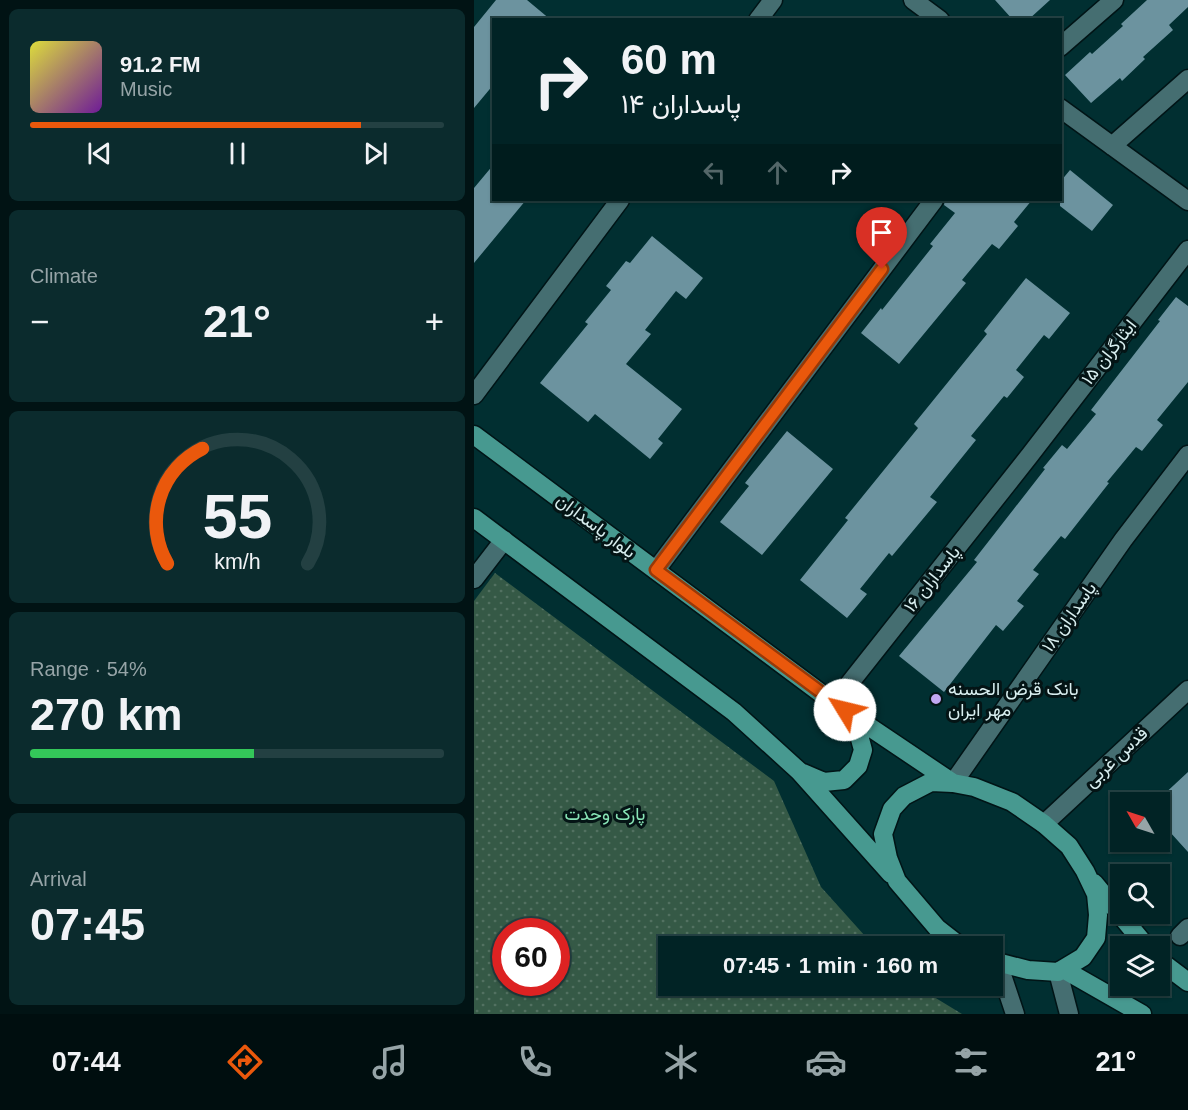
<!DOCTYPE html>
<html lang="en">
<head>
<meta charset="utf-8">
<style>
	body { margin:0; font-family:Arial,Vazirmatn,sans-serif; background:#0b2b2d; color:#f1f3f6; height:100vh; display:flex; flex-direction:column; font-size:22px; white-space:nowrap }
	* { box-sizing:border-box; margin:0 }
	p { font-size:20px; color:#96a4a7 }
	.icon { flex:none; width:33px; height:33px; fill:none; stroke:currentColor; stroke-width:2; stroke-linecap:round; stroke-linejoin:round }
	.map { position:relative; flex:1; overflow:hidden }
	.sheet { display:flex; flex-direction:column; gap:9px; padding:9px; background:#011314; width:474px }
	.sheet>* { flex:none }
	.banner { position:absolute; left:18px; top:18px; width:570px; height:183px; border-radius:0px; box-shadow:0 2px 4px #0004,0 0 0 2px #234042; background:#012325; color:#f1f3f6; overflow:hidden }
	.needle { width:39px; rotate:309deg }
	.controls { position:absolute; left:636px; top:792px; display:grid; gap:12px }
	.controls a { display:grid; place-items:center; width:60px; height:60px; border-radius:0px; background:#012325; box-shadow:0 2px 4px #0004,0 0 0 2px #234042; font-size:30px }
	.speed { position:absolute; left:18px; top:918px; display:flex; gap:12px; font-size:30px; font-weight:700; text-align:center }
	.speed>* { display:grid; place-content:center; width:78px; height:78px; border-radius:50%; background:#012325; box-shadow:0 2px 4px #0004,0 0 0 2px #234042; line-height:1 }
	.speed .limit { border:9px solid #d22; background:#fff; color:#111 }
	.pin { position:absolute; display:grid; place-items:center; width:51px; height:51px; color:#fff; margin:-62px -26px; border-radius:50% 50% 50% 0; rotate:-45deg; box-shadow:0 0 6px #0007 }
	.pin .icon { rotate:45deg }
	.me { position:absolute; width:66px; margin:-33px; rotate:306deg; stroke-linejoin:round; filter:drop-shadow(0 0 4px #0008) }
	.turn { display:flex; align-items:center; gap:21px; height:126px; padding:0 30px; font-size:27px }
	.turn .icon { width:78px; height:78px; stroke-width:2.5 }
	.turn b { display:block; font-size:42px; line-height:51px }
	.lanes { display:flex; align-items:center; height:57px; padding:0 30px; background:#0003; justify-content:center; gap:30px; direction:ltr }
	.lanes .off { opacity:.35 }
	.big { font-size:45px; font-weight:600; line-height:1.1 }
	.sheet .tile { flex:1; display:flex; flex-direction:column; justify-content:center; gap:9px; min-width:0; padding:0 21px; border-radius:9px; background:#0b2b2d }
	.sheet .dial { align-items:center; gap:0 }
	.dial svg { height:156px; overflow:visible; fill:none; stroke:#234042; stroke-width:7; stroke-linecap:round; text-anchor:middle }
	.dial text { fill:#f1f3f6; stroke:none }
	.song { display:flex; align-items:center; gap:18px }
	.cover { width:72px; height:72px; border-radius:9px; background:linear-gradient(135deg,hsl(60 70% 55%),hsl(280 70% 35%)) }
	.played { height:6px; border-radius:3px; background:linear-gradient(90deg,#ea580c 80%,#234042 80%) }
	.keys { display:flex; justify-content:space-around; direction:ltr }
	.heat { display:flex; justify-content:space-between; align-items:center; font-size:33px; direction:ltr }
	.charge { height:9px; border-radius:4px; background:linear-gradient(90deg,#34c759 54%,#234042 0) }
	.trip { position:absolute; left:184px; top:936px; width:345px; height:60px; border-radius:0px; background:#012325; box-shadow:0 2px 4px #0004,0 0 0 2px #234042; font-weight:600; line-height:60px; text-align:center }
	.tabs { display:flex; height:96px; justify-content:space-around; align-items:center; background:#000e0f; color:#96a4a7 }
	.tabs .icon { width:42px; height:42px }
	.tabs .on { color:#ea580c }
	.tabs b { font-size:27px; color:#f1f3f6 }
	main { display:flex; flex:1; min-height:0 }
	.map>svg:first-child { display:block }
</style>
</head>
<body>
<main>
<section class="sheet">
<div class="tile">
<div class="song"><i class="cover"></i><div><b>91.2 FM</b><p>Music</p></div></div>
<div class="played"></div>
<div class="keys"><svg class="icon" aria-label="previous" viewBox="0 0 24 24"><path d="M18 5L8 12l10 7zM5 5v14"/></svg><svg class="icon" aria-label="pause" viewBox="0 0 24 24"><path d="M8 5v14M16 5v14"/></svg><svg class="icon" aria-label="next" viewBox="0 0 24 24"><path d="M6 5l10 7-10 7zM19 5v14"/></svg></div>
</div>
<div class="tile"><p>Climate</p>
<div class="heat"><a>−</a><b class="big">21°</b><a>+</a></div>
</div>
<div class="tile dial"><svg viewBox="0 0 100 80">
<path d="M14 69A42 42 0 1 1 86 69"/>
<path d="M14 69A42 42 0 0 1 32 10" stroke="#ea580c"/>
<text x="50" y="56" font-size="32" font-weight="700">55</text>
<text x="50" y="72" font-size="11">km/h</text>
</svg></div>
<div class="tile"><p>Range · 54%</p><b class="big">270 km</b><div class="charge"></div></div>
<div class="tile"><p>Arrival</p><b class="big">07:45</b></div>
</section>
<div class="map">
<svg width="714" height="1014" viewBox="0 0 714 1014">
	<defs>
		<pattern id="park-dots" width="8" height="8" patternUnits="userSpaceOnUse" patternTransform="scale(1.5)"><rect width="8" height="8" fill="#355946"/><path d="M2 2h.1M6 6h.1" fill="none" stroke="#527161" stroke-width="1.8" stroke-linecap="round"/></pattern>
	</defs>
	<rect width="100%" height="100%" fill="#012f31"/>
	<path fill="url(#park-dots)" fill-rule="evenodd" d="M 21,573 L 300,781 L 347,887 L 400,946 L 195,946 L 195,986 L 442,986 L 488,1014 L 0,1014 L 0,601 ZM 32,932 L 82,932 L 82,982 L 32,982 Z"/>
	<path fill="#6c939f" d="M 22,0 L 53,0 L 77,20 L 20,20 L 20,84 L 0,108 L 0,27 Z
		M 521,0 L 576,0 L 554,20 L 539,20 Z
		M 673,0 L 714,0 L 714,7 L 695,25 L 699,30 L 669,57 L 671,59 L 648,81 L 646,78 L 617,103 L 591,75 L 616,52 L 618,54 L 649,26 L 647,24 Z
		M 20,164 L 20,200 L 52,200 L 0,263 L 0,188 Z
		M 596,170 L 639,205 L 618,231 L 586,206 L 586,182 Z
		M 471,200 L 558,200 L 540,222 L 544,226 L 525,249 L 518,244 L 488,280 L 492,283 L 425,364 L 387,333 L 407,308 L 408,310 L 459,246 L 456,244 L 481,213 L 470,205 Z
		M 178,236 L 229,278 L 212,299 L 202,291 L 171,330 L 177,334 L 152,364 L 208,409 L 184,439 L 189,443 L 176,459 L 121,414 L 114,422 L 66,383 L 114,324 L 111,322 L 137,290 L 132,286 L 152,261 L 156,263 Z
		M 552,278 L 596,313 L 575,339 L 570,335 L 542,370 L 550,377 L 533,398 L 530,396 L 497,436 L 502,440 L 456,497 L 463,502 L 418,556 L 415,553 L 386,589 L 393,594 L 373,618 L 326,580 L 374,520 L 371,518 L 444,428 L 440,424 L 513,334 L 510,331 Z
		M 702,297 L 714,306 L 714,382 L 683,420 L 689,425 L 668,451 L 662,447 L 633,482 L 635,483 L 591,539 L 587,536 L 559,570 L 565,574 L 543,601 L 550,606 L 529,631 L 522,625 L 470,692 L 425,656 L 503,562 L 500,560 L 571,469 L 569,468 L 588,445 L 593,449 L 622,414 L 617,410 L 686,321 L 684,320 Z
		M 313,431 L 359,469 L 288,555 L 246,522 L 275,486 L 271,483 Z
		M 714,772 L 714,852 L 686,821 L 686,798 Z"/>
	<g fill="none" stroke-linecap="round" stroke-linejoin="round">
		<g stroke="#011416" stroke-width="21">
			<path id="minor" d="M 439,0 L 466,20
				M 284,20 L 299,0
				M 586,47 L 640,0
				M 586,108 L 714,201
				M 638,146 L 714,79
				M 0,395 L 146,200
				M 182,570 L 460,200
				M 0,579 L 30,540
				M 360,703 L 556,455 L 714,250
				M 479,783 L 649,540 L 714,455
				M 570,824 L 714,690
				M 706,936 L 714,928
				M 524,963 L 541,1014
				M 584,972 L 595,1014"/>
		</g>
		<g stroke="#011416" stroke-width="21">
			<path id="major" d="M 0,435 L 360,703 L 479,783
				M 0,518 L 260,712 L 325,771 L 417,874
				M 329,773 L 350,782 L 370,780 L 384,766 L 389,750 L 383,728 L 374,714
				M 620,883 L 672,946
				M 486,946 L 463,928 L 423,881 L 414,858 L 409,834 L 418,809 L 430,796 L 457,782 L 479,783 L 500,787 L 538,802 L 570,824 L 595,846 L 611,871 L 622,894 L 624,915 L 622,938 L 609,957 L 584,972 L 554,970 L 519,961
				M 686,961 L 714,982
				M 589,969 L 668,1014"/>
		</g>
		<use href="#minor" stroke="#456e71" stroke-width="18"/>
		<use href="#major" stroke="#479990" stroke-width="18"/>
	</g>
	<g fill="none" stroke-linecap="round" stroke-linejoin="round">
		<g stroke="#983908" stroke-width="15">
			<path id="route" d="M 371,710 L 182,570 L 408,269"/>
		</g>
		<use href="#route" stroke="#ea580c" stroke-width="10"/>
	</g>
	<circle fill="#c2a8f2" stroke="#041415" stroke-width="2" cx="462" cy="699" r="6"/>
	<g text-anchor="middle" stroke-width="6" stroke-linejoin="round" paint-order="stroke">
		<g font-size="18" fill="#d9eff0" stroke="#041415">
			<text transform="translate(635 352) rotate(-52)" y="6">ایثارگران ۱۵</text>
			<text transform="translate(122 526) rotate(37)" y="6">بلوار پاسداران</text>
			<text transform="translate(458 579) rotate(-52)" y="6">پاسداران ۱۶</text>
			<text transform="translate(595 617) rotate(-55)" y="6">پاسداران ۱۸</text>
			<text transform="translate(642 757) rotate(-43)" y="6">قدس غربی</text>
		</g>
		<g font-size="18" fill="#d9eff0" stroke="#041415" text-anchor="start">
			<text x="474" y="695">بانک قرض الحسنه<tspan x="474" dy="21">مهر ایران</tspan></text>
		</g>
		<g font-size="18" fill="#88e4b6" stroke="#041415">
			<text x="131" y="820">پارک وحدت</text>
		</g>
	</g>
</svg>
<div class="controls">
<a><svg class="needle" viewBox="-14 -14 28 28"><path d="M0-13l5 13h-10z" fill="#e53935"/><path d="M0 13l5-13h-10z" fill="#96a4a7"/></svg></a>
<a><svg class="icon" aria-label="search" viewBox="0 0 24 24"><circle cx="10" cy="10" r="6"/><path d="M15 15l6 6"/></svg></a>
<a><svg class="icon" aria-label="layers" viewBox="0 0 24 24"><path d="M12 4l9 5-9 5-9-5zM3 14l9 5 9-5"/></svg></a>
</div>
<div class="speed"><div class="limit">60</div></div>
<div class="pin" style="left:408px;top:269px;background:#d93025"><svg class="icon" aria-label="arrive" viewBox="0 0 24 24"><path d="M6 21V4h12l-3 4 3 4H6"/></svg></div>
<svg class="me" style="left:371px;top:710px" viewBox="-20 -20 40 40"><circle r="19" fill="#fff"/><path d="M0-13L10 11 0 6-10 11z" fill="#ea580c"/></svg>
<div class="trip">07:45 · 1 min · 160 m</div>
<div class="banner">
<div class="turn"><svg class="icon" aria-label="right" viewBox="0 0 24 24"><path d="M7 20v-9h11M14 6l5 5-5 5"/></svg><div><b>60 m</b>پاسداران ۱۴</div></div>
<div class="lanes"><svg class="icon off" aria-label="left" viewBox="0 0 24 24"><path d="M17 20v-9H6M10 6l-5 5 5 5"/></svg><svg class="icon off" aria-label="ahead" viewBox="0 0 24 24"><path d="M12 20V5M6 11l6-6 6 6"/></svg><svg class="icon" aria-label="right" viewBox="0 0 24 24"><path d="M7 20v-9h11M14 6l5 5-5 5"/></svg></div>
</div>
</div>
</main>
<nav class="tabs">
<b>07:44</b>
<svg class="icon on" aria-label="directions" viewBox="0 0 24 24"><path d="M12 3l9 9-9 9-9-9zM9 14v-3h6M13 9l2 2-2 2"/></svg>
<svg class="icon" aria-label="music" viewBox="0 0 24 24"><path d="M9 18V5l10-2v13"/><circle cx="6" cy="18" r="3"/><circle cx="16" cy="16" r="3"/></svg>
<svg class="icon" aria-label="phone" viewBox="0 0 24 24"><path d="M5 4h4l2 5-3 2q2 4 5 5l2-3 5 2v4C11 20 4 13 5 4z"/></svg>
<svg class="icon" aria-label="climate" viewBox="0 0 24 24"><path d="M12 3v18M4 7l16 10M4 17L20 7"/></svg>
<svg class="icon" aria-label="car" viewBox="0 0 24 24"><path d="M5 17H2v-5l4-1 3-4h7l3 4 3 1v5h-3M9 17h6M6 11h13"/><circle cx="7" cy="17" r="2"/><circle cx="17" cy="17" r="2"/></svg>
<svg class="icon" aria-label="filters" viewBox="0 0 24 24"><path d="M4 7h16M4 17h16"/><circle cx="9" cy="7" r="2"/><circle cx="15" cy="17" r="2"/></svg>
<b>21°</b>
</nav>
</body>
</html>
